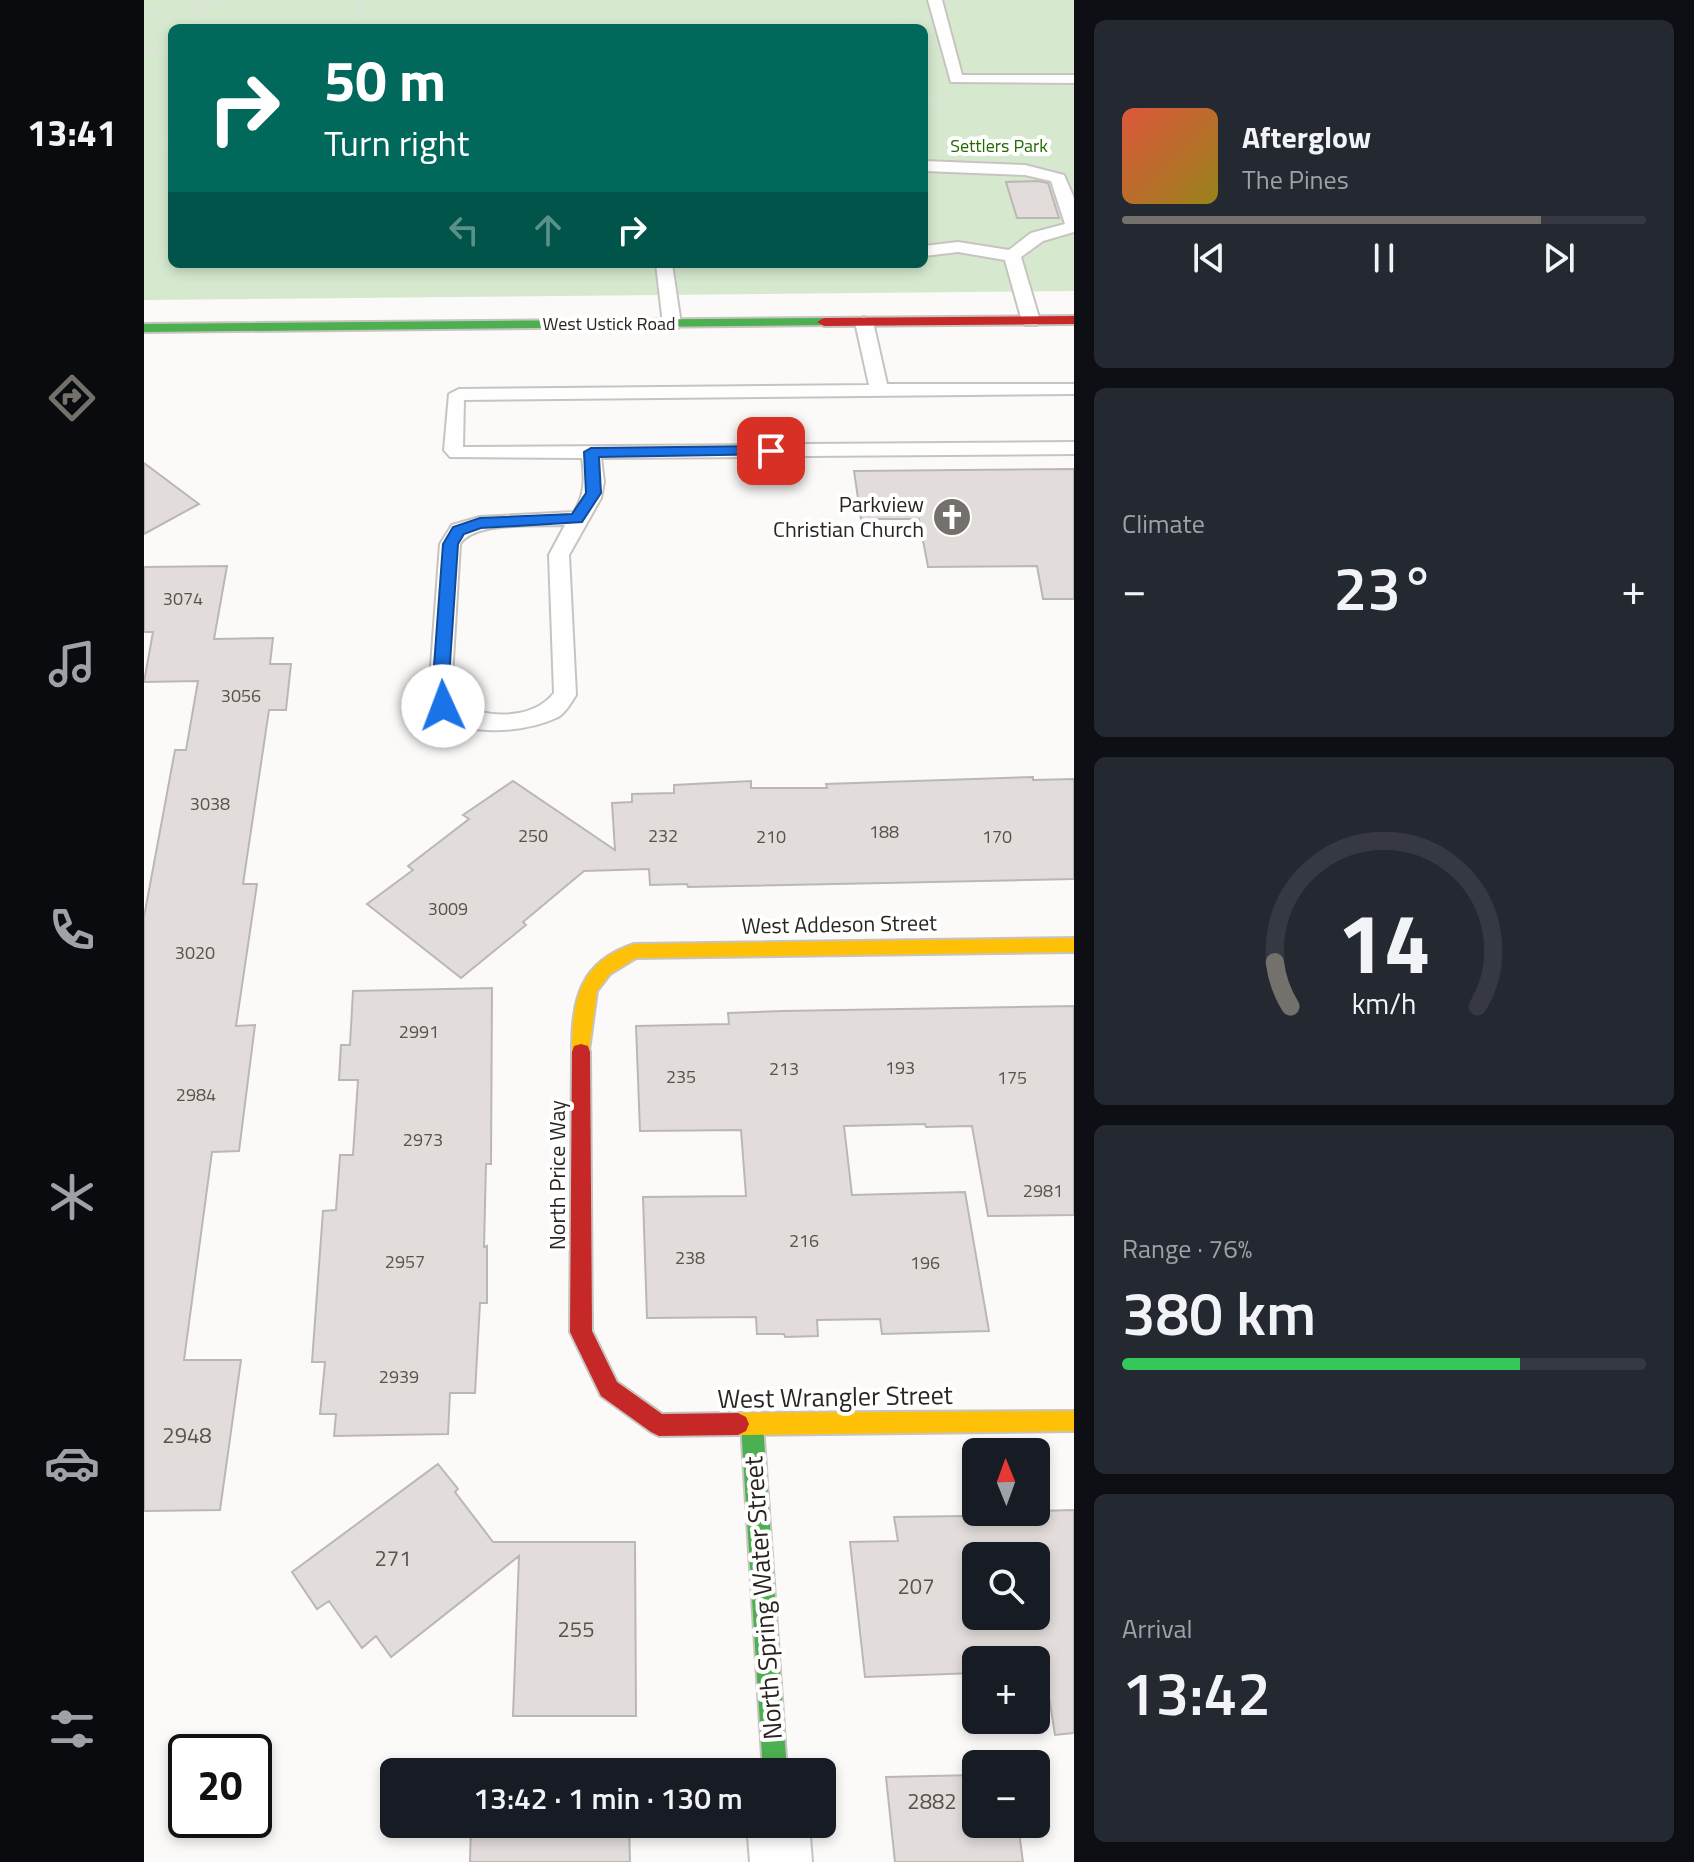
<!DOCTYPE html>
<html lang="en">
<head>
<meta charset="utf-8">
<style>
	body { margin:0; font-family:"Titillium Web",sans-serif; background:#242831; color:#f1f3f6; height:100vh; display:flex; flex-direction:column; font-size:30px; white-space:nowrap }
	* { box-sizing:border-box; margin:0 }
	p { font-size:26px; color:#9ea1a6 }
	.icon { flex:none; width:44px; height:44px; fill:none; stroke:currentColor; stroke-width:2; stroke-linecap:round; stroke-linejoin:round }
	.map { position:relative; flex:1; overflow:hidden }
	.panel { display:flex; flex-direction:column; gap:20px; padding:20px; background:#0d0f14; width:620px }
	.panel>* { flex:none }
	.hud { position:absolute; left:24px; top:24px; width:760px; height:244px; border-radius:12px; box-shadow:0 4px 12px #0003; background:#00695c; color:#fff; overflow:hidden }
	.needle { width:52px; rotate:359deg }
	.controls { position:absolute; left:818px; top:1438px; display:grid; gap:16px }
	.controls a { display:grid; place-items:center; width:88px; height:88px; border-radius:12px; background:#171b24; box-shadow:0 4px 12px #0003; font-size:40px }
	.speed { position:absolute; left:24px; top:1734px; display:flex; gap:16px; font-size:40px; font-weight:700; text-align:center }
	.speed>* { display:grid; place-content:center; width:104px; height:104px; border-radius:50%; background:#171b24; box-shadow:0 4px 12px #0003; line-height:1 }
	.speed .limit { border:4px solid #111; border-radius:12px; background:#fff; color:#111 }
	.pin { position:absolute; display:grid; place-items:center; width:68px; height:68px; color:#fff; margin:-34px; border-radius:16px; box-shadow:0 4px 12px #0006 }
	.me { position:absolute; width:88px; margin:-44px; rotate:358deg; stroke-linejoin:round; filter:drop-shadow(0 0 6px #0008) }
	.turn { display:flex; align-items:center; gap:28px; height:168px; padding:0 24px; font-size:36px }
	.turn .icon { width:104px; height:104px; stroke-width:2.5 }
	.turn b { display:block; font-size:56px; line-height:68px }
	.lanes { display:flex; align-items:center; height:76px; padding:0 24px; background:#0003; justify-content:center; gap:40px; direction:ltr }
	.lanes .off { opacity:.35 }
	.big { font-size:60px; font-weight:600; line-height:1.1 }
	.panel .tile { flex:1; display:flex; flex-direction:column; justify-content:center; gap:12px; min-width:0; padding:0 28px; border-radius:12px; background:#242831 }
	.panel .dial { align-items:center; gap:0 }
	.dial svg { height:208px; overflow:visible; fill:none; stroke:#363941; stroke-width:7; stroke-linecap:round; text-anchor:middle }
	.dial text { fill:#f1f3f6; stroke:none }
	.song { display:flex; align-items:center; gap:24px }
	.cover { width:96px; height:96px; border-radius:12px; background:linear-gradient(135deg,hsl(10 70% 55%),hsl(50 70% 35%)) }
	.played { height:8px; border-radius:4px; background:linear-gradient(90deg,#74706c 80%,#363941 80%) }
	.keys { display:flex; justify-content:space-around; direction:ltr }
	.heat { display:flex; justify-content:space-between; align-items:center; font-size:44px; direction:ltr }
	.charge { height:12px; border-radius:6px; background:linear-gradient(90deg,#34c759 76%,#363941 0) }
	.trip { position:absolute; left:236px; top:1758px; width:456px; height:80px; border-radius:12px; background:#171b24; box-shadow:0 4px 12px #0003; font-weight:600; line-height:80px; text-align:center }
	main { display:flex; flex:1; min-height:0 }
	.tabs { display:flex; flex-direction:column; width:144px; justify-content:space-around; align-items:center; background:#090b0e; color:#9ea1a6 }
	.tabs .icon { width:56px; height:56px }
	.tabs .selected { color:#74706c }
	.tabs b { font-size:36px; color:#f1f3f6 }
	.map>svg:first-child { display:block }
</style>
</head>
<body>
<main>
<nav class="tabs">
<b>13:41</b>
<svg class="icon selected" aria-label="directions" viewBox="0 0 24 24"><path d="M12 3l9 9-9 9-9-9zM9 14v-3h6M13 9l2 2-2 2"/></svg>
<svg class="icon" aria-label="music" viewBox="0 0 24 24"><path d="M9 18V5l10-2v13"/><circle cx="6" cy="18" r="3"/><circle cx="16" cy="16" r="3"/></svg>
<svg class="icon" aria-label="phone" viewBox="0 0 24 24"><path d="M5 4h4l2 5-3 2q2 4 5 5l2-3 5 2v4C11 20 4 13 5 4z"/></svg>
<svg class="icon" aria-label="climate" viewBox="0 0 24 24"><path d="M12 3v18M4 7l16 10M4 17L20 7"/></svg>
<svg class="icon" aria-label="car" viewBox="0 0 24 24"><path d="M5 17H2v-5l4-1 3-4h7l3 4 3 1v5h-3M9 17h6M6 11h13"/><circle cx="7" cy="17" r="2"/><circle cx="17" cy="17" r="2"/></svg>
<svg class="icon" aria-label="filters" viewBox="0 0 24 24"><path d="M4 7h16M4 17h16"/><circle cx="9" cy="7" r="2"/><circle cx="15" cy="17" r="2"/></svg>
</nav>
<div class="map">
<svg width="930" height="1862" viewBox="0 0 930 1862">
	<rect width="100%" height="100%" fill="#fcfaf8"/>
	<path fill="#d6e9cf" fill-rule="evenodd" d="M 0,0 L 930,0 L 930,291 L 0,300 ZM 28,28 L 780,28 L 780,264 L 28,264 Z"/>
	<path fill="#e2ddda" stroke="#bbb7b5" stroke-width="2" fill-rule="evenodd" d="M 894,181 L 904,183 L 915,218 L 873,218 L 862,182 Z
		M 0,463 L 55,504 L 0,534 Z
		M 930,469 L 930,599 L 899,599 L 893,566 L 784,567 L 775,519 L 717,519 L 710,471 Z
		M 83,566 L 70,639 L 129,638 L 126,664 L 147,664 L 142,710 L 125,710 L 99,884 L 113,884 L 92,1026 L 111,1025 L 95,1151 L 68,1152 L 40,1360 L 97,1360 L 76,1510 L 0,1511 L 0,917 L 31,750 L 42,750 L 54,681 L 0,682 L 9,632 L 0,632 L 0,567 Z
		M 889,777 L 889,780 L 930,779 L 930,879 L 544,887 L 543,884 L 506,885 L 505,869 L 440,871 L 379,922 L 382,925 L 317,978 L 223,904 L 269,870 L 264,866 L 325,819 L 319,815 L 369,781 L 471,850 L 468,803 L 488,802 L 488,794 L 530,793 L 530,785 L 607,781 L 607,788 L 683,788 L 682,784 Z
		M 348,988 L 347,1164 L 342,1164 L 340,1247 L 343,1246 L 343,1303 L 336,1303 L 331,1393 L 306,1393 L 304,1434 L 190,1436 L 192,1414 L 176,1414 L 181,1362 L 168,1362 L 179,1211 L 192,1210 L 196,1155 L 209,1155 L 214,1080 L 195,1080 L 197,1045 L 206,1045 L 209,991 Z
		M 930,1006 L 930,1215 L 844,1216 L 828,1126 L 782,1127 L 781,1124 L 700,1126 L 708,1195 L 821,1192 L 845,1331 L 738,1334 L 736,1319 L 673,1320 L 674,1336 L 641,1337 L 640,1334 L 613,1334 L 612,1317 L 503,1318 L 499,1197 L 602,1196 L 597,1130 L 496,1131 L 492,1026 L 585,1024 L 584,1013 L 638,1011 Z
		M 294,1464 L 314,1489 L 311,1492 L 349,1542 L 491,1542 L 492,1716 L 369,1716 L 375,1556 L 247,1657 L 232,1636 L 218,1648 L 185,1601 L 173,1609 L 148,1572 Z
		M 930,1510 L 930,1733 L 911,1735 L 900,1665 L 892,1665 L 892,1660 L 832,1660 L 832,1673 L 721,1677 L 706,1542 L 754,1541 L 750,1517 L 894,1515 L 893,1511 ZM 832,1556 L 892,1556 L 892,1616 L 832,1616 Z
		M 832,1775 L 832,1824 L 874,1824 L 879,1862 L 751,1862 L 742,1777 Z
		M 327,1824 L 485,1824 L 486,1862 L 326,1862 Z"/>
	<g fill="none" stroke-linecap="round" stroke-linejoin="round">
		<g stroke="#c7c4c0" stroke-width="4">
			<path id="lane" d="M 784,0 L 798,0 L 818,75 L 930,75 L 930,83 L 807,82 Z
				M 780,161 L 881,165 L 920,175 L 930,198 L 930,232 L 899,241 L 877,257 L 896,321 L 893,325 L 881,325 L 878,321 L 861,260 L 814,252 L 780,256 L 780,246 L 814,242 L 865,250 L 887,233 L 921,224 L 907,181 L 881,175 L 780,171 Z
				M 512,264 L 528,264 L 537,324 L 534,328 L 522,328 L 519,324 Z
				M 720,317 L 729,322 L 743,384 L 930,384 L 930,394 L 320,400 L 319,447 L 627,445 L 636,451 L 627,457 L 457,458 L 460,482 L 457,498 L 425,555 L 432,695 C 427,703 420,715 412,718 C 386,730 346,734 319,726 C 309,723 300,716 291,711 L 285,693 L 296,544 L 308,525 L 336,517 L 430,512 C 441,494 441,479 438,458 L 306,457 L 300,450 L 305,394 L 315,389 L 725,385 L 711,322 ZM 421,525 L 405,555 L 410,693 C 387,722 339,718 309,702 L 307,693 L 316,544 C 330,521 395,526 421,525 Z
				M 930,442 L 930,454 L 661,456 L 652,450 L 661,444 Z"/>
		</g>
		<g stroke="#c7c4c0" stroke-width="4">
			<path id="street" d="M 603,1824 L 665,1824 L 668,1862 L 606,1862 Z"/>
		</g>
		<g stroke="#c7c4c0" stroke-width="4">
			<path id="fast" d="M 680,318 L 685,319 L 685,325 L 0,332 L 0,324 Z
				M 608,1414 L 616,1418 L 619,1425 L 643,1772 L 619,1772 L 597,1425 L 600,1418 Z"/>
		</g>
		<g stroke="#c7c4c0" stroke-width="4">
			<path id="slow" d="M 930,938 L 930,952 L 492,958 L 466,974 L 453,991 L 444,1058 L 437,1060 L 430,1058 L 428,1052 C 428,1000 435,962 490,944 Z
				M 930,1411 L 930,1431 L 594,1435 L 586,1431 L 583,1424 L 586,1417 L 594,1413 Z"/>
		</g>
		<g stroke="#c7c4c0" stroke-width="4">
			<path id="jam" d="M 930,316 L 930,324 L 680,326 L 673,322 L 680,318 Z
				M 437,1044 L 444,1046 L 446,1052 L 448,1331 L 473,1382 L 518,1414 L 594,1413 L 602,1417 L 605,1424 L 602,1431 L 594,1435 L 515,1436 L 507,1432 L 457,1396 L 426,1332 L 428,1052 L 430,1046 Z"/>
		</g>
		<path stroke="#e2e1e1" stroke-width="3" stroke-dasharray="3 4" stroke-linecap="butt" d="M 750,0 L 757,28
			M 217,3 L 232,0
			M 0,14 L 85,0
			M 47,28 L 54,5
			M 213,28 L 218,0
			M 432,28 L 449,20
			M 0,51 L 28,46
			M 780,102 L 799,102
			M 0,144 L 28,143"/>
		<use href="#lane" fill="#fffefe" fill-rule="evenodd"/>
		<use href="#street" fill="#fffefe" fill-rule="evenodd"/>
		<use href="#fast" fill="#4caf50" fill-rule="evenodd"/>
		<use href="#slow" fill="#ffc107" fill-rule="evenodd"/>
		<use href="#jam" fill="#c62828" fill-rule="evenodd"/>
	</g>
	<path fill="#1a73e8" stroke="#114b97" stroke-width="2" d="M 627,446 L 632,447 L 632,454 L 455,457 L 457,493 L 438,522 L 337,528 L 320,534 L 314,544 L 304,693 L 307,706 L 299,712 L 293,711 L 288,693 L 299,544 L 309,527 L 336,518 L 428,514 L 442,493 L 440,452 L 447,448 Z"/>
	<defs>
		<g id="church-disc" transform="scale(2)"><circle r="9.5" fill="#74706c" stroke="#fff"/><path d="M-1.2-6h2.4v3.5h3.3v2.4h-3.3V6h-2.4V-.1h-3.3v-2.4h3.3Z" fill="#fff"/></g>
	</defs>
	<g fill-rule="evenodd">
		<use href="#church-disc" x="808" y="517"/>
	</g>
	<g text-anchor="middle" stroke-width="8" stroke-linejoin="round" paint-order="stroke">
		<g font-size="18" fill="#226902" stroke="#fff">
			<text x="855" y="152">Settlers Park</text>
		</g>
		<g font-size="18" fill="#2a2521" stroke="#fff">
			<text x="465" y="330">West Ustick Road</text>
		</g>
		<g font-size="18" fill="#58534f">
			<text x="39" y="605">3074</text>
			<text x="97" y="702">3056</text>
			<text x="66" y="810">3038</text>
			<text x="740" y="838">188</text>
			<text x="389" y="842">250</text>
			<text x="519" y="842">232</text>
			<text x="627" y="843">210</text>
			<text x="853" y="843">170</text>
			<text x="304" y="915">3009</text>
			<text x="51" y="959">3020</text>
			<text x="275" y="1038">2991</text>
			<text x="756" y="1074">193</text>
			<text x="640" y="1075">213</text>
			<text x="537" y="1083">235</text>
			<text x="868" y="1084">175</text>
			<text x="52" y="1101">2984</text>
			<text x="279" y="1146">2973</text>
			<text x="899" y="1197">2981</text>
			<text x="660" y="1247">216</text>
			<text x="546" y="1264">238</text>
			<text x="261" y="1268">2957</text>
			<text x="781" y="1269">196</text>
			<text x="255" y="1383">2939</text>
		</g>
		<g font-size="22" fill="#2a2521" stroke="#fff" text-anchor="end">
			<text x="780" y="512">Parkview<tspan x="780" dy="25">Christian Church</tspan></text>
		</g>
		<g font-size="22" fill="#2a2521" stroke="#fff">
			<text transform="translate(695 924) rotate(-1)" y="8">West Addeson Street</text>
			<text transform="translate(413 1175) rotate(-90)" y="8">North Price Way</text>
		</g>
		<g font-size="22" fill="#58534f">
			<text x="43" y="1443">2948</text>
			<text x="249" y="1566">271</text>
			<text x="772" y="1594">207</text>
			<text x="432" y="1637">255</text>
			<text x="788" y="1809">2882</text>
		</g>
		<g font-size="26" fill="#2a2521" stroke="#fff">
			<text transform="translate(691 1397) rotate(-1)" y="9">West Wrangler Street</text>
			<text transform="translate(619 1598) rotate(-94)" y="9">North Spring Water Street</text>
		</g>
	</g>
</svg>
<div class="controls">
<a><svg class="needle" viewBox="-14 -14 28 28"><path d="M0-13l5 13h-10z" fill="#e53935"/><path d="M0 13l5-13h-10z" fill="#9ea1a6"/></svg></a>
<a><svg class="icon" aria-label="search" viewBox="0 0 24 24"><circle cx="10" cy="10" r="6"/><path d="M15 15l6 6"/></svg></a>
<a>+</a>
<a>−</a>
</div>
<div class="speed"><div class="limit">20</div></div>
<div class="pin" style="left:627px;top:451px;background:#d93025"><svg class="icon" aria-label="arrive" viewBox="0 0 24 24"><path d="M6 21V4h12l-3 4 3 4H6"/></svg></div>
<svg class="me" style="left:299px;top:706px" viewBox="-20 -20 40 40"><circle r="19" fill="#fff"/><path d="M0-13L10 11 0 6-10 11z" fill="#1a73e8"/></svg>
<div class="trip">13:42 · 1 min · 130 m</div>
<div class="hud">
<div class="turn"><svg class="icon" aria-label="right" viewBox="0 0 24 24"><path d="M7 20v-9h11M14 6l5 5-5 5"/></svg><div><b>50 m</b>Turn right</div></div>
<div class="lanes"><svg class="icon off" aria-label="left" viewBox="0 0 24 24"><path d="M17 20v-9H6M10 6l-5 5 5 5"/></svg><svg class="icon off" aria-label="ahead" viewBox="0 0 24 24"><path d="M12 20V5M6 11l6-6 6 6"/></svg><svg class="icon" aria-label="right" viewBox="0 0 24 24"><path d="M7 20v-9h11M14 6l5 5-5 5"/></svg></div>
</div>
</div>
<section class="panel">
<div class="tile">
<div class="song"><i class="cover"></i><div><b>Afterglow</b><p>The Pines</p></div></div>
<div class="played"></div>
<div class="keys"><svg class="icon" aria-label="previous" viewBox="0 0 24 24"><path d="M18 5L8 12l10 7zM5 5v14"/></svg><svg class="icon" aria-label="pause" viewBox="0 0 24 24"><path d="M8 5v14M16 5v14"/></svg><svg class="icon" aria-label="next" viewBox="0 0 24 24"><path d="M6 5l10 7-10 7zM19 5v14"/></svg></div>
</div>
<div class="tile"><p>Climate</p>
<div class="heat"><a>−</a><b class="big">23°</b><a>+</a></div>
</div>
<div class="tile dial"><svg viewBox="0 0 100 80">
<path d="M14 69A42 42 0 1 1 86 69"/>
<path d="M14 69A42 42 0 0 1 8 52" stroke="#74706c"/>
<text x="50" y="56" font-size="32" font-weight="700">14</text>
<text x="50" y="72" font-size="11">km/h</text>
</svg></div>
<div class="tile"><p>Range · 76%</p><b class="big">380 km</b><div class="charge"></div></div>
<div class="tile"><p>Arrival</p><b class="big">13:42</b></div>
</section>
</main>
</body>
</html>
